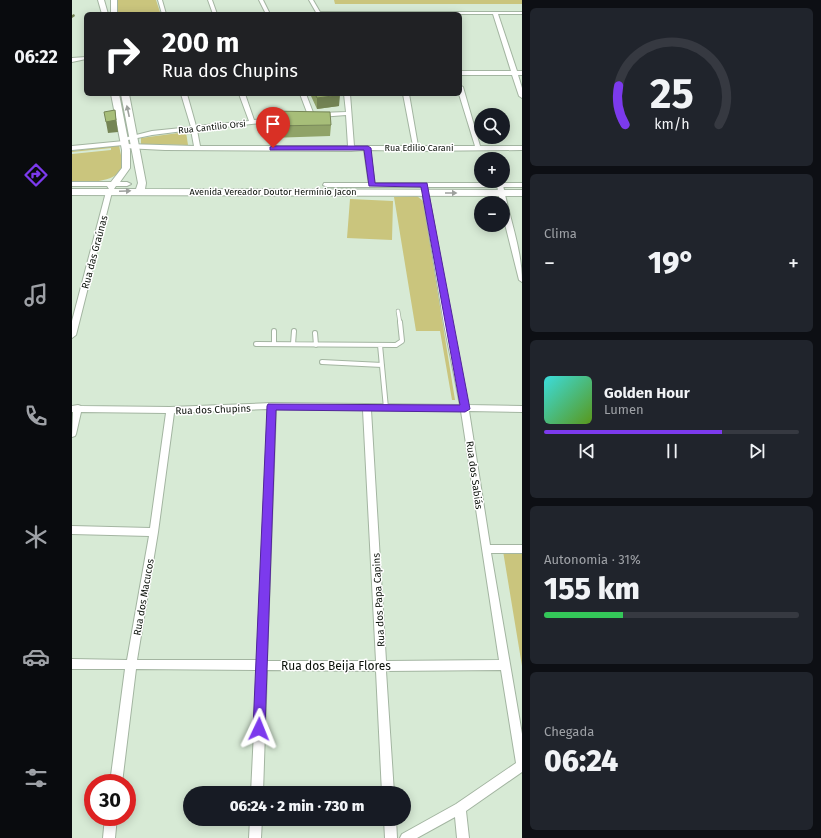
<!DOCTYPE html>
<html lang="pt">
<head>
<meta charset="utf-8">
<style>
	body { margin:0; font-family:"Fira Sans",sans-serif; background:#20242c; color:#f1f3f6; height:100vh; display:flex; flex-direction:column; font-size:15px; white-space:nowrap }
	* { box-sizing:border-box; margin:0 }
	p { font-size:13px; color:#9ea1a6 }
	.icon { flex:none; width:22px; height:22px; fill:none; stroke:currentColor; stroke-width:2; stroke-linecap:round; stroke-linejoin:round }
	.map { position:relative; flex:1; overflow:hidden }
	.side { display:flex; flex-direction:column; gap:8px; padding:8px; background:#0d0f14; width:299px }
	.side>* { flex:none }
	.hud { position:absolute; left:12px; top:12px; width:378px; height:84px; border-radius:6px; box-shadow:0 2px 10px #0003; background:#202124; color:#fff; overflow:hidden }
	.buttons { position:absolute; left:402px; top:108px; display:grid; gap:8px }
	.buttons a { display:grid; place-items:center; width:36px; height:36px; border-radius:50%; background:#171b24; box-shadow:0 2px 10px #0003; font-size:20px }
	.speed { position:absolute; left:12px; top:774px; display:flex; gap:8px; font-size:20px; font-weight:700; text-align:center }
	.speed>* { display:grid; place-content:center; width:52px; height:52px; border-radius:50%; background:#171b24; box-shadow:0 2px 10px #0003; line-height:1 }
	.speed .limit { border:6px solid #d22; background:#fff; color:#111 }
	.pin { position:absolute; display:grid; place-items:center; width:34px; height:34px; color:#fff; margin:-41px -17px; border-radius:50% 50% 50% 0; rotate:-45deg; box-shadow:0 0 4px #0007 }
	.pin .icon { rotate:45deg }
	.me { position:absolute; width:44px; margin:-22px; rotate:2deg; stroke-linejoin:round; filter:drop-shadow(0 0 3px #0008) }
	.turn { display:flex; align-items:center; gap:14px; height:84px; padding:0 12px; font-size:18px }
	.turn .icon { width:52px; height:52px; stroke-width:2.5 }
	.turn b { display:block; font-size:28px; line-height:34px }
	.big { font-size:30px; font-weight:800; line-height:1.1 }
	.side .tile { flex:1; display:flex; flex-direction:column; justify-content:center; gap:6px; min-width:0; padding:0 14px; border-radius:6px; background:#20242c }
	.side .dial { align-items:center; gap:0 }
	.dial svg { height:104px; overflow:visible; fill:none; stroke:#363941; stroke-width:7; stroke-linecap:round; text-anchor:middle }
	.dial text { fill:#f1f3f6; stroke:none }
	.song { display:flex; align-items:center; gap:12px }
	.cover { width:48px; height:48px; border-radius:6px; background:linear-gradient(135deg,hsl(180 70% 55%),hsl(90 70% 35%)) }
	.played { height:4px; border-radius:2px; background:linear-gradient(90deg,#7c3aed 70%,#363941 70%) }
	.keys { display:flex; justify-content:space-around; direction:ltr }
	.heat { display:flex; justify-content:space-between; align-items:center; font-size:22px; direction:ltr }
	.charge { height:6px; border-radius:3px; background:linear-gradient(90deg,#34c759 31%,#363941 0) }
	.trip { position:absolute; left:111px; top:786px; width:228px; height:40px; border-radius:20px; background:#171b24; box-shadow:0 2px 10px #0003; font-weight:800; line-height:40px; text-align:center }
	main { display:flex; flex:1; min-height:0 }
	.menu { display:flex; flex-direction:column; width:72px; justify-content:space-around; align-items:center; background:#090b0e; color:#9ea1a6 }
	.menu .icon { width:28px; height:28px }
	.menu .active { color:#7c3aed }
	.menu b { font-size:18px; color:#f1f3f6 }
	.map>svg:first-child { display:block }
</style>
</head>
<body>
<main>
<nav class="menu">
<b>06:22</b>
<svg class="icon active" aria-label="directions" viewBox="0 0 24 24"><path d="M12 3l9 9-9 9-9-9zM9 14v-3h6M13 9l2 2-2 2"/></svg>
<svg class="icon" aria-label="music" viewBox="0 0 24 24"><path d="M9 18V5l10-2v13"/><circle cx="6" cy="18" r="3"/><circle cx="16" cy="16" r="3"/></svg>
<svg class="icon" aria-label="phone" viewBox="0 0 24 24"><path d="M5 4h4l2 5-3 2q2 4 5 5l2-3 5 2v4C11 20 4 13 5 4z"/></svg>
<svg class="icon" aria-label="climate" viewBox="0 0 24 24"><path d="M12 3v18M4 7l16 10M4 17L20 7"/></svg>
<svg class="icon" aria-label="car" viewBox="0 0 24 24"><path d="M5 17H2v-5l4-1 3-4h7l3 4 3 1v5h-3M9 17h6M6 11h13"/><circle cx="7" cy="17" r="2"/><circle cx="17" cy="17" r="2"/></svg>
<svg class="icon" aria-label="filters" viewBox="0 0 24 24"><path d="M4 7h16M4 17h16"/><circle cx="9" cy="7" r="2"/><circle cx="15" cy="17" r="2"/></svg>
</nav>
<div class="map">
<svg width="450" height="838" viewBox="0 0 450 838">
	<rect width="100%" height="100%" fill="#d7ead5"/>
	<path fill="#cac57d" d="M 45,0 L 84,0 L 88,12 L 43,14 Z
		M 262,0 L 450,0 L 450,4 L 263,4 Z
		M 114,132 L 116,145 L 69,144 L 69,138 Z
		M 47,145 C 48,151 50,158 50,164 C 49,184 13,182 0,182 L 0,154 L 39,150 L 39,148 L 0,152 L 0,151 Z
		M 345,196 L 351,201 L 383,400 L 380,400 L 368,331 L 344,331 L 322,197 Z
		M 278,199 L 321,201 L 320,240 L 275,238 Z
		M 431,551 L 450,552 L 450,666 Z"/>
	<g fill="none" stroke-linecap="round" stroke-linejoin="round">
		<g stroke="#a3b5a1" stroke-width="4.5">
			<path id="service-far1" d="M 326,311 L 328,323"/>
		</g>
		<g stroke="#a3b5a1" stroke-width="6">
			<path id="service" d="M 202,331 L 202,344
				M 243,333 L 244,345
				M 184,344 L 324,345 L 330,341 L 328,322
				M 221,344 L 222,331
				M 308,345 L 314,408
				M 250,362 L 310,365"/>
		</g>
		<g stroke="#a3b5a1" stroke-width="2">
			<path id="minor" d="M 86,0 L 90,0 L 94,14 L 90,14 Z
				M 136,0 L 140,0 L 145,14 L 141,14 Z
				M 187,0 L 191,0 L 198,14 L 194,14 Z
				M 237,0 L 241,0 L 248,12 L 450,12 L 450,14 L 426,14 L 445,71 L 450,71 L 450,75 L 446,75 L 450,88 L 450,98 L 447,96 L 440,75 L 388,75 L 388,71 L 439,71 L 421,14 L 245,14 Z
				M 14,57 L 14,59 L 0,62 L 0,58 Z
				M 388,85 L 391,87 L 408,146 L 450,146 L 450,150 L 344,151 L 298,150 L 303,185 L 300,187 L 297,185 L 292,150 L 279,151 L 93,150 L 53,148 L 51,147 L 51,145 L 0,150 L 0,146 L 52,141 L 55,143 L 54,144 L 122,146 L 119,130 L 80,135 L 51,141 L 48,139 L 80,131 L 119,127 L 109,94 L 115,94 L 124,126 L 177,121 L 167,94 L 173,94 L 182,120 L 207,117 L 210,119 L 207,121 L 125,130 L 128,146 L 276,146 L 274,115 L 248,117 L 245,115 L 248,113 L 274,112 L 272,94 L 278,94 L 282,146 L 341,146 L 331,94 L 337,94 L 346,146 L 403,146 L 387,94 Z
				M 228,94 L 234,94 L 242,115 L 241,116 L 236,115 Z
				M 352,183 L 355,185 L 380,324 L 396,405 L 450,406 L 450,412 L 397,411 L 418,545 L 450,545 L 450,553 L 419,553 L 450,734 L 450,772 L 394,811 L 397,838 L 385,838 L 383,817 L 345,838 L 328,838 L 330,834 L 384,804 L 444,763 L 429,670 L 314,671 L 322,793 L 310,793 L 304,671 L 195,670 L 191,793 L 179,793 L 185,670 L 64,669 L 50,783 L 38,783 L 53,669 L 0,669 L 0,659 L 55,660 L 77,536 L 0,534 L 0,526 L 78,528 L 94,413 L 9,412 L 4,434 L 3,436 L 0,437 L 1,412 L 0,412 L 0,406 L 6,405 L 9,406 L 98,407 L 200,403 L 388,405 L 372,324 L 349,185 ZM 196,409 L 185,660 L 65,660 L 86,532 L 102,413 ZM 204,409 L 291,410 L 304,661 L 195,661 ZM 299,410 L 389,411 L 427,660 L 314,661 Z
				M 428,183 L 431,185 C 437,217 450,249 450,282 L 447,280 L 431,216 L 431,203 L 428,203 L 425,185 Z
				M 37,190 L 40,192 L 4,335 L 0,338 L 0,321 L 34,192 Z
				M 33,817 L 45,817 L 43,838 L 31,838 Z
				M 178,819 L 190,819 L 189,838 L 177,838 Z
				M 312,819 L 324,819 L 325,838 L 313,838 Z"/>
		</g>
		<g stroke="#a3b5a1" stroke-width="2">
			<path id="tertiary" d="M 26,0 L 32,0 L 36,14 L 30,14 Z
				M 39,0 L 45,0 L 45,14 L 39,14 Z
				M 39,94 L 47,94 L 58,150 L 58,168 L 48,182 L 55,182 L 59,184 L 55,186 L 44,186 L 42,189 L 64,189 L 66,183 L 49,94 L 57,94 L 74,183 L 73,189 L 450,190 L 450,196 L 0,195 L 0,189 L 37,189 L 35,186 L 0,186 L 0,182 L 39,182 L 50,168 L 50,150 Z
				M 252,183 L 450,183 L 450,187 L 255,187 L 251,185 Z"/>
		</g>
		<use href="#service-far1" stroke="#fff" stroke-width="3"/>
		<use href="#service" stroke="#fff" stroke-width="4"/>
		<use href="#minor" fill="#fff" fill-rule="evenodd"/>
		<use href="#tertiary" fill="#fff" fill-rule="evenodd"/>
	</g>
	<path fill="#90a368" d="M 239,94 L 267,94 L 267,106 L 245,109 L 239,96 Z
		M 259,125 L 258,136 L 197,138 L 197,126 Z"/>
	<path fill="#758555" d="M 2,14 L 3,16 L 0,18 L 0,15 Z
		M 268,95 L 267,106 L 245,109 L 245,98 Z
		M 43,110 L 46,132 L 36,133 L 34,122 Z"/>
	<path fill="#a7be79" stroke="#758555" d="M 243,94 L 267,94 L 268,95 L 245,98 Z
		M 43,110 L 44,120 L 34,122 L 32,112 Z
		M 197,111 L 258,112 L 259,125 L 197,126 Z"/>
	<defs><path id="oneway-solid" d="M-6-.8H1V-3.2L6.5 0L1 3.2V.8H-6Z"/></defs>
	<g fill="#9da09d">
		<use href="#oneway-solid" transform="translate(56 111) rotate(-102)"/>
		<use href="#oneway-solid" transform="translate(53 191) rotate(-3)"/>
		<use href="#oneway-solid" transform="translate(379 193)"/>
	</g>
	<path fill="#7c3aed" stroke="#51269a" d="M 201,146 L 296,146 L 299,148 L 303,183 L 355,183 L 398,409 L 393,412 L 204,410 L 193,729 L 191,733 L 187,735 L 183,733 L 181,729 L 195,406 L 196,404 L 388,405 L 349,187 L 297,186 L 292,150 L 198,150 L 198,147 Z"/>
	<g text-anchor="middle" stroke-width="3" stroke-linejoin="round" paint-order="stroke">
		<g font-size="9" fill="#0b110a" stroke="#fff">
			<text transform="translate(140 127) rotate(-6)" y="3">Rua Cantilio Orsi</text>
			<text x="347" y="151">Rua Edilio Carani</text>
			<text x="201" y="195">Avenida Vereador Doutor Hermínio Jacon</text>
		</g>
		<g font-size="10" fill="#0b110a" stroke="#fff">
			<text transform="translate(22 252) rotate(-75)" y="4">Rua das Graúnas</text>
			<text transform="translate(141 409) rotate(-2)" y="4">Rua dos Chupins</text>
			<text transform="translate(403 475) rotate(82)" y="4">Rua dos Sabiás</text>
			<text transform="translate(71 597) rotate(-80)" y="4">Rua dos Macucos</text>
			<text transform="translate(306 600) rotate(-93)" y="4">Rua dos Papa Capins</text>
		</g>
		<g font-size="12" fill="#0b110a" stroke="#fff">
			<text x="264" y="670">Rua dos Beija Flores</text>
		</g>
	</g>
</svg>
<div class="buttons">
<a><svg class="icon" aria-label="search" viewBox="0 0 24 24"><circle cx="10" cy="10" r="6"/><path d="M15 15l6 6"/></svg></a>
<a>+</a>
<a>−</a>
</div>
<div class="speed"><div class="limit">30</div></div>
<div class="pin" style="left:201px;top:148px;background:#d93025"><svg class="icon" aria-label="arrive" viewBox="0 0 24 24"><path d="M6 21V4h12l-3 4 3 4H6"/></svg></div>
<svg class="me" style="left:187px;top:729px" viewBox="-20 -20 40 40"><path d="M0-17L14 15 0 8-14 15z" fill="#7c3aed" stroke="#fff" stroke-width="4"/></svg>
<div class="trip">06:24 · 2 min · 730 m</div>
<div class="hud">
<div class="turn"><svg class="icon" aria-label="right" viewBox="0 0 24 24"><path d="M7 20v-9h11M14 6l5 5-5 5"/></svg><div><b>200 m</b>Rua dos Chupins</div></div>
</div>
</div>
<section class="side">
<div class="tile dial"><svg viewBox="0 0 100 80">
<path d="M14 69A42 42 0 1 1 86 69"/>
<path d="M14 69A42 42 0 0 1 9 39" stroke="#7c3aed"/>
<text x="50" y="56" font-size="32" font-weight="700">25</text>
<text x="50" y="72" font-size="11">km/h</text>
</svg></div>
<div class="tile"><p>Clima</p>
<div class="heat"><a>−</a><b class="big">19°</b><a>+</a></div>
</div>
<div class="tile">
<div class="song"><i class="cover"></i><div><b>Golden Hour</b><p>Lumen</p></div></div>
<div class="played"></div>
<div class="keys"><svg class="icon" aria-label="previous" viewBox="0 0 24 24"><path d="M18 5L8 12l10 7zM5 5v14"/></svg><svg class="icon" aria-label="pause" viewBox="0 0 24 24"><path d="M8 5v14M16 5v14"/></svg><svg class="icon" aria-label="next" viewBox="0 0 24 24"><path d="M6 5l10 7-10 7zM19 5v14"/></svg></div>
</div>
<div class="tile"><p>Autonomia · 31%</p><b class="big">155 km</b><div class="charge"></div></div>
<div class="tile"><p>Chegada</p><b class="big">06:24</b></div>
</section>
</main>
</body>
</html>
